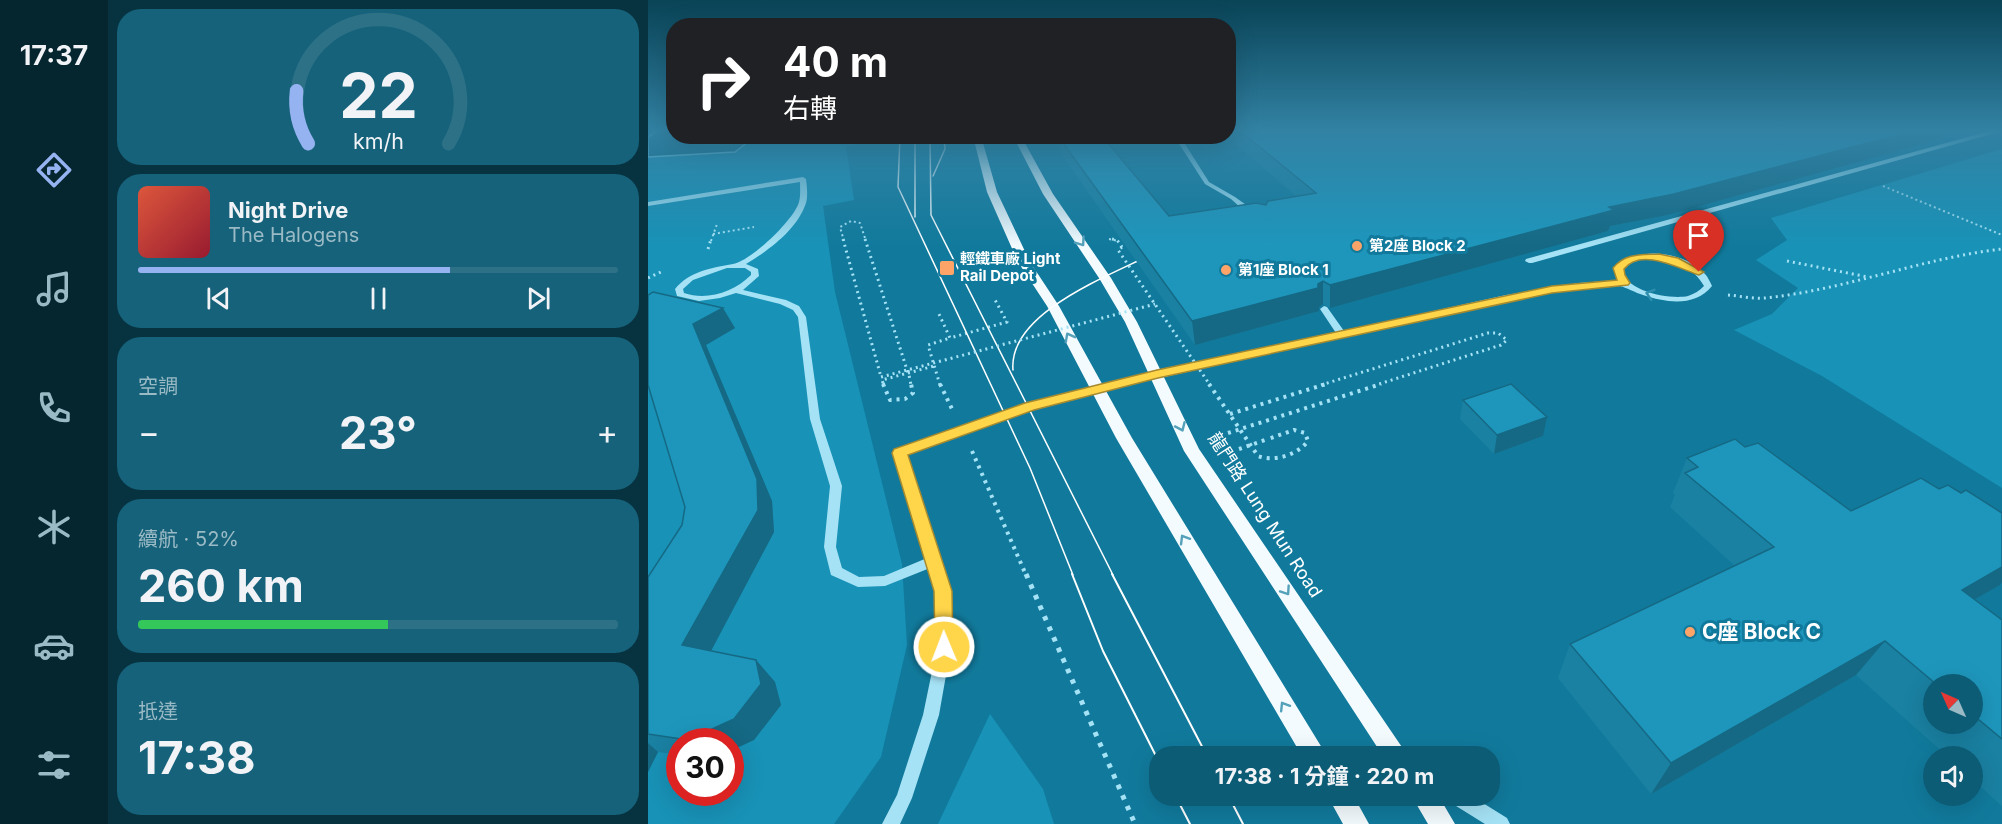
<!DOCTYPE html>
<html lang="zh-TW">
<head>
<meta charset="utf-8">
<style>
	body { margin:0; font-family:Inter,"Noto Sans TC",sans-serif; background:#16627a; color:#f1f3f6; height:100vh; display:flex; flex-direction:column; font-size:22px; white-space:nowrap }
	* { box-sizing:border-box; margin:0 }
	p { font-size:20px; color:#9abac5 }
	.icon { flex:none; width:33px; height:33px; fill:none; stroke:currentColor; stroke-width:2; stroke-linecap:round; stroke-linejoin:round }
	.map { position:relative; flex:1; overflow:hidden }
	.panel { display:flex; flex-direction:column; gap:9px; padding:9px; background:#073340; width:540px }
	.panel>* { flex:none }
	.hud { position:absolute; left:18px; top:18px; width:570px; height:126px; border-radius:24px; box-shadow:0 6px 24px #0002; background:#202124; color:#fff; overflow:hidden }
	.needle { width:39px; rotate:315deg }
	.buttons { position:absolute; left:1275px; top:674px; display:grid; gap:12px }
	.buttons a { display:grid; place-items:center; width:60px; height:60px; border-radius:50%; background:#0d5c75; box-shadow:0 6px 24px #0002; font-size:30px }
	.speed { position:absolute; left:18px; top:728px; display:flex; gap:12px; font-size:30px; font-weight:700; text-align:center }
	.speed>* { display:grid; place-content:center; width:78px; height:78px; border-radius:50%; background:#0d5c75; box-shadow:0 6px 24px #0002; line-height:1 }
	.speed .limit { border:9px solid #d22; background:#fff; color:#111 }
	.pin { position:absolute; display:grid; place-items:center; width:51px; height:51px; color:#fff; margin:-62px -26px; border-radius:50% 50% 50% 0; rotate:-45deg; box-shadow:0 0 6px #0007 }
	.pin .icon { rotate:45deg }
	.me { position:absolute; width:66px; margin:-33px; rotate:359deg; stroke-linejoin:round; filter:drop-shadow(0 0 4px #0008) }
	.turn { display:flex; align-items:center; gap:21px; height:126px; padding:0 18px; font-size:27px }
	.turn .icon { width:78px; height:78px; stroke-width:2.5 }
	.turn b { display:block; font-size:42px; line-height:51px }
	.big { font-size:45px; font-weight:700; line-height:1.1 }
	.panel .card { flex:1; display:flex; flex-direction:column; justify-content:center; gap:9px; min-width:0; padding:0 21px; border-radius:24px; background:#16627a }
	.panel .dial { align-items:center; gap:0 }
	.dial svg { height:156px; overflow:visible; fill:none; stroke:#2d7187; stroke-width:7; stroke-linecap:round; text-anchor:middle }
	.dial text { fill:#f1f3f6; stroke:none }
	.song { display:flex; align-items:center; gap:18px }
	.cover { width:72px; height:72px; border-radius:9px; background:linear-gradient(135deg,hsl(10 70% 55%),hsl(350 70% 35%)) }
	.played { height:6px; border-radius:3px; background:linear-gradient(90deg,#95b2f1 65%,#2d7187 65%) }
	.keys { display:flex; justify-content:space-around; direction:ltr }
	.heat { display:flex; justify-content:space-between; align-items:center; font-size:33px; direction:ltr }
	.charge { height:9px; border-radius:4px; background:linear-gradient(90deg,#34c759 52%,#2d7187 0) }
	.trip { position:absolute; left:501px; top:746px; width:351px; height:60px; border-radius:24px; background:#0d5c75; box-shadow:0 6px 24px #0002; font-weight:700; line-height:60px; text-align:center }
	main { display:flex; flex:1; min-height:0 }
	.dock { display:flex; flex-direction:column; width:108px; justify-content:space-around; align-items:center; background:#05252f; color:#9abac5 }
	.dock .icon { width:42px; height:42px }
	.dock .selected { color:#95b2f1 }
	.dock b { font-size:27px; color:#f1f3f6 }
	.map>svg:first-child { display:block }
</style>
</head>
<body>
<main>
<nav class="dock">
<b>17:37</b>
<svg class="icon selected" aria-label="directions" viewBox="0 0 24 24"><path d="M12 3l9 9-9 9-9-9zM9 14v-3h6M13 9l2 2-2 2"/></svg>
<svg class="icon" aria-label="music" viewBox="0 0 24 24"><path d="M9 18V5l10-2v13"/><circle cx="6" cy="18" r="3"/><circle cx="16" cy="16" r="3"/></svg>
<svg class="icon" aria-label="phone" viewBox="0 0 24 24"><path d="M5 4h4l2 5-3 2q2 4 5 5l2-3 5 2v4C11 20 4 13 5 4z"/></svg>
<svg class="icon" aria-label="climate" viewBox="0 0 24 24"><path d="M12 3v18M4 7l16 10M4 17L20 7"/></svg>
<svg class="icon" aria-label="car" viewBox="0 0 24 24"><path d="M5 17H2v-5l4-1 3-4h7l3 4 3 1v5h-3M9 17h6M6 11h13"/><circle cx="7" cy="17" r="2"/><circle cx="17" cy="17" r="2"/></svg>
<svg class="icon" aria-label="filters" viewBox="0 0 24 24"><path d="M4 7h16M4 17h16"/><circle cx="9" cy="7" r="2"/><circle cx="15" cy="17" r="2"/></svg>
</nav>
<section class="panel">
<div class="card dial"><svg viewBox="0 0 100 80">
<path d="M14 69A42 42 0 1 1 86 69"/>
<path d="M14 69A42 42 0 0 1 8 42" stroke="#95b2f1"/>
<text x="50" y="56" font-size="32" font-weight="700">22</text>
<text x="50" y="72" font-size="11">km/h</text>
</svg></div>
<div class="card">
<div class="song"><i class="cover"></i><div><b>Night Drive</b><p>The Halogens</p></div></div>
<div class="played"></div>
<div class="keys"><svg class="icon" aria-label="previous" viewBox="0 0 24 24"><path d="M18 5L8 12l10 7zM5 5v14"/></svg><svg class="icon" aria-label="pause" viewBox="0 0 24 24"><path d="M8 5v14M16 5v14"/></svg><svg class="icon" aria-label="next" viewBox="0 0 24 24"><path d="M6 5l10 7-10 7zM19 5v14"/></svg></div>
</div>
<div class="card"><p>空調</p>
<div class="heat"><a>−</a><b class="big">23°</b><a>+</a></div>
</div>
<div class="card"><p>續航 · 52%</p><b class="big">260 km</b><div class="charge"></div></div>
<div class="card"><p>抵達</p><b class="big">17:38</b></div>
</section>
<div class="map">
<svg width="1354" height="824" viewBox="0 0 1354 824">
	<rect width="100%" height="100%" fill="#117a9c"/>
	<path fill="#1892b7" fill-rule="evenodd" d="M 0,130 L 25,130 L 26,136 L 217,137 L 215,143 L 198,146 L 206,200 L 175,206 L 187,292 L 254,564 L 259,645 L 233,757 L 186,824 L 0,824 ZM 32,741 L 82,741 L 82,792 L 32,792 Z
		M 1354,149 L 1354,488 L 1174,376 L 1086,330 L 1124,314 L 1150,288 L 1108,260 L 1139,240 L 1123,218 Z
		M 342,714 L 395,789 L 406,824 L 290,824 Z"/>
	<path fill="#0a5c78" stroke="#97e3f8" stroke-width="1.5" d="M 11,130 L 25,130 L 26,136 L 106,137 L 87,152 L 0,157 L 0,137 Z"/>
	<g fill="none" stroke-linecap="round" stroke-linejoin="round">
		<path stroke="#a5e2f5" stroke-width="2" stroke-dasharray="2 3" stroke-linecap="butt" d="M 1235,186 L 1354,235
			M 65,234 L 106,227
			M 461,239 L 470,241
			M 63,241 L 69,224
			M 196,241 L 192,227 L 203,221 L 212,223 L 218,241"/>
		<path stroke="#a5e2f5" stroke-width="3" stroke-dasharray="2 4" stroke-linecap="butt" d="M 195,239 L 233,377
			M 217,239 L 260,373
			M 464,239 L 469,240 L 474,247
			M 60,249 L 63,239
			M 1139,261 L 1220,277
			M 0,278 L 15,271
			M 1080,295 C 1092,296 1105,299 1117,298 C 1197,290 1274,258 1354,249
			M 291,314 L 302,338 L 359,322 L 346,298
			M 235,383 L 234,380 L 286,366
			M 292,385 L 280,345 L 302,338
			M 673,385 L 840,333 L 850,333 L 859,340 L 853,345 L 728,385"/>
		<path stroke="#a5e2f5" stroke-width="4" stroke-dasharray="3 5" stroke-linecap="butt" d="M 292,384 L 304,409
			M 582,414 L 678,384
			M 580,433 L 733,384
			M 591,449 L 620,439
			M 324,451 L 378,575"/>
		<path stroke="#a5e2f5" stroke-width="5" stroke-dasharray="4.5 7" stroke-linecap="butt" d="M 378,574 L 487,824"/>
		<path fill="#a5e2f5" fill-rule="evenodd" d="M 1345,130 L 1354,131 L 884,263 L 881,263 L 877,261 L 878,259 Z
			M 486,136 L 505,136 L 446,146 L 443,144 Z
			M 526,136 L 532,136 L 561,182 L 587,197 L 608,212 L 608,216 L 602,216 L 583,199 L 557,184 Z
			M 155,177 L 158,179 C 159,187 160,196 158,203 C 149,230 121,250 98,264 L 110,269 L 111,276 L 95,290 L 138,300 L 151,306 L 158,317 L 172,419 L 194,486 L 188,547 L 194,568 L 211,577 L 236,576 L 279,558 L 246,453 L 248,450 L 377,404 L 449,386 L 688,333 L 672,309 L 676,306 L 679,307 L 696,331 L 858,295 L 931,283 L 970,280 L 967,276 L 967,268 C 989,245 1036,251 1057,274 C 1060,277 1062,282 1064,286 C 1047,307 1019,303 995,295 C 980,290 977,285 960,285 C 926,286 892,294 858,301 L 449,392 L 384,408 L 258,455 L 302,590 L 303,647 L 291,715 L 264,798 L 252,824 L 234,824 L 249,795 L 275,715 L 289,647 L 288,590 L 282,568 L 237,586 L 210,587 L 183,575 L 176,547 L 182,486 L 162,419 L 150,317 L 145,310 L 132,304 L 88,293 L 72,298 L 51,301 L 29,296 L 27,289 C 42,271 63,268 85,264 C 104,260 142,223 150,205 C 153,198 152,189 152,182 L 0,206 L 0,202 ZM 1005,258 C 1026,261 1045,266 1056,286 C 1051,291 1046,294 1040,296 C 1022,300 975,291 975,269 C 985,261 993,259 1005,258 ZM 79,268 L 97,268 L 103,272 L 103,275 C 86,292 59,301 36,293 L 35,289 L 45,280 Z
			M 798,795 L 822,795 L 859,818 L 862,824 L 837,824 L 800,801 Z"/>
		<path fill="#f3fbff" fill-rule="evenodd" d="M 325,136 L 333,136 L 349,192 L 382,262 L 411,306 L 484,438 L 679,756 L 654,756 L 468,438 L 399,306 L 370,262 L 339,192 Z
			M 365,136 L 373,136 L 405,194 L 463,278 L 489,322 L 551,449 L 760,756 L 735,756 L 536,451 L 477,322 L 451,278 L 395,194 Z
			M 679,795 L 705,795 L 721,824 L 695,824 Z
			M 763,795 L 790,795 L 807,824 L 780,824 Z"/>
		<path stroke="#fff" stroke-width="1.5" d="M 252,136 L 250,187 L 382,468 L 425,575
			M 267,136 L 267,217
			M 282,136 L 283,215 L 465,575
			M 285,176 L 297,149 L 296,136
			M 365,370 C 360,313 461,276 504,254"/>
		<path stroke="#fff" stroke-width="2" d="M 424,574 L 455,651 L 512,764
			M 464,574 L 559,756
			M 527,795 L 542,824
			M 580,795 L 595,824"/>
		<path stroke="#a5e2f5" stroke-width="3" stroke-dasharray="2 4" stroke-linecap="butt" d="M 474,247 L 470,250 L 562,385
			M 260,370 L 263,385
			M 233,377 L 507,304
			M 235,383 L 236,385"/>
		<path stroke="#a5e2f5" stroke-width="4" stroke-dasharray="3 5" stroke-linecap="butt" d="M 235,384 L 242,400 L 257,399 L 265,393 L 263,384
			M 561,384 L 610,456 C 627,462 649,455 660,441 L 657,433 L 646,430 L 620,439"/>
	</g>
	<path fill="#1a81a2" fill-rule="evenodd" d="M 580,130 L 1301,130 L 1296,138 L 1020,215 L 962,226 L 960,231 L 682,308 L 675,304 L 671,307 L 671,311 L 547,345 L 414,155 L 410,136 L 521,216 L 618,205 L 648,196 L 578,136 L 580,136 Z
		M 0,295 L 87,328 L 58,345 L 124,501 L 126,532 L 63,651 L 108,660 L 127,682 L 133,705 L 106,740 L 82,751 L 82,741 L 32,741 L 32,755 L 10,752 L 0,772 L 0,577 L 34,525 L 37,507 Z
		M 815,400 L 895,436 L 846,454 L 812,419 Z
		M 1097,447 L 1203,511 L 1291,489 L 1313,493 L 1354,513 L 1354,582 L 1352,585 L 1327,599 L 1354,620 L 1354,806 L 1324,779 L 1324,756 L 1299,756 L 1208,675 L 1003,794 L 910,678 L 922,644 L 1087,566 L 1022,507 L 1027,495 L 1025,493 L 1039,458 ZM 1286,684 L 1324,684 L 1324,723 L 1286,723 Z"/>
	<path fill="#156984" d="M 1269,130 L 1301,130 L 1296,138 L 1020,215 L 962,226 L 960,231 L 682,308 L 682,285 L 961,207 Z
		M 675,281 L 675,304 L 671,307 L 671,311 L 547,345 L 544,321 L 670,284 Z
		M 75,308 L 87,328 L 58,345 L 124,501 L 126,532 L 55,666 L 34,645 L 45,324 Z
		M 899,417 L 895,436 L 846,454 L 849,435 Z
		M 1354,567 L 1354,582 L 1352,585 L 1283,624 L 1314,590 Z
		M 1237,641 L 1208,675 L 1003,794 L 1023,763 Z
		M 108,660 L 127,682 L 133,705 L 106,740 L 82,751 L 82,741 L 41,741 L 40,740 Z
		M 0,743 L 10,752 L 0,772 Z"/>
	<path fill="#1e96bc" stroke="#156984" stroke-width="1.5" d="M 591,130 L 1269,130 L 1026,194 L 961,207 L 966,210 L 682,285 L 675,281 L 670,284 L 670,288 L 544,321 L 410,136 L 454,136 L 521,216 L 608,203 L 618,205 L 620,201 L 668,193 Z
		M 5,292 L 75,308 L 45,324 L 109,479 L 110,510 L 34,645 L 108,660 L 113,684 L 86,719 L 40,740 L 0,734 L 0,577 L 34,525 L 37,507 L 0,385 L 0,295 Z
		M 863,384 L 899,417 L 849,435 L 815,400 Z
		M 1087,439 L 1097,447 L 1110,443 L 1203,511 L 1273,478 L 1291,489 L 1300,485 L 1313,493 L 1318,490 L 1354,513 L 1354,567 L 1314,590 L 1354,620 L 1354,739 L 1324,714 L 1324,684 L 1288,684 L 1237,641 L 1023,763 L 922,644 L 1126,547 L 1037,473 L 1050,467 L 1039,458 Z"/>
	<defs><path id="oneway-chevron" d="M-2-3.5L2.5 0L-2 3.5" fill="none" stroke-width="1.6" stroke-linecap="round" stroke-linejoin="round" transform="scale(1.5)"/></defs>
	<g stroke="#55a1ba">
		<use href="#oneway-chevron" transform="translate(433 242) rotate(55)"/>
		<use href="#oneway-chevron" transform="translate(421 337) rotate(-118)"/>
		<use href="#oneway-chevron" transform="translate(533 427) rotate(66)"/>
		<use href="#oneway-chevron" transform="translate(536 539) rotate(-121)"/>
		<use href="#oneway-chevron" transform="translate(638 591) rotate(56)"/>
		<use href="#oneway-chevron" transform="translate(636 706) rotate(-122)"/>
	</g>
	<use stroke="#2f8fae" href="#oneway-chevron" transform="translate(1002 294) rotate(-163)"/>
	<linearGradient id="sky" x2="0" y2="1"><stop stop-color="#094356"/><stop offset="0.53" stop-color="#3282a4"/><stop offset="1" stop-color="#3282a4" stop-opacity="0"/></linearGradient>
	<rect width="1354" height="246" fill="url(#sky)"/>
	<path fill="#ffd54a" stroke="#a68a30" stroke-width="1.5" d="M 1011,254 L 1030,258 L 1056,272 L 1051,275 C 1032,269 993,247 976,269 L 977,275 L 982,283 L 980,285 L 904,293 L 510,378 L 386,410 L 260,455 L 304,591 L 305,647 L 303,652 L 296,655 L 289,652 L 287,647 L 286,591 L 244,453 L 246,449 L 377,403 L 509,370 L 904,286 L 969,280 L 965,268 C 977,253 993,255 1011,254 Z"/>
	<g fill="#ffa469" stroke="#117a9c" stroke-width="2">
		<circle cx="709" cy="246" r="6"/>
		<rect x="291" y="260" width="16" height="16" rx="3"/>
		<circle cx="578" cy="270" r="6"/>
		<circle cx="1042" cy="632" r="6"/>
	</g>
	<g text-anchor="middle" stroke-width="6" stroke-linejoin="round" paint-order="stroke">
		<g font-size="15" font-weight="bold" fill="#fff" stroke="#117a9c" text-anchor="start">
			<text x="721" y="251">第2座 Block 2</text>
			<text x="312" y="264">輕鐵車廠 Light<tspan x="312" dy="17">Rail Depot</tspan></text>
			<text x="590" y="275">第1座 Block 1</text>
		</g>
		<g font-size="18" fill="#fff" stroke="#117a9c">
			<text transform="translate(617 515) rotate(57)" y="6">龍門路 Lung Mun Road</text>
		</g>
		<g font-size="21" font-weight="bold" fill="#fff" stroke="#117a9c" text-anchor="start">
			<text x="1054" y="639">C座 Block C</text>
		</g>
	</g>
</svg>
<div class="buttons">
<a><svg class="needle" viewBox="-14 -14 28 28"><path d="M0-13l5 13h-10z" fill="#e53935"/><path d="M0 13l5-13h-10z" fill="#9abac5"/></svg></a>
<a><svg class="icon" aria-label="sound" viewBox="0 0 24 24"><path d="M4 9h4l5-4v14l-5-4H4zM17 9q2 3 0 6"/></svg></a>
</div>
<div class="speed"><div class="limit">30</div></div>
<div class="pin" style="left:1051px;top:272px;background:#d93025"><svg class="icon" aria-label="arrive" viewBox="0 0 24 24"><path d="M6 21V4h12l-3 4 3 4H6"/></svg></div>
<svg class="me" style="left:296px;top:647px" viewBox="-20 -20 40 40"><circle r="17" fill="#ffd54a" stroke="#fff" stroke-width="3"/><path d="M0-11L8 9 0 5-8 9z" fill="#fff"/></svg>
<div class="trip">17:38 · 1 分鐘 · 220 m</div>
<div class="hud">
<div class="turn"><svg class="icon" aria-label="right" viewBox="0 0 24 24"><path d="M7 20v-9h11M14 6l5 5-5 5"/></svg><div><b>40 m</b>右轉</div></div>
</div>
</div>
</main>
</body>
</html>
